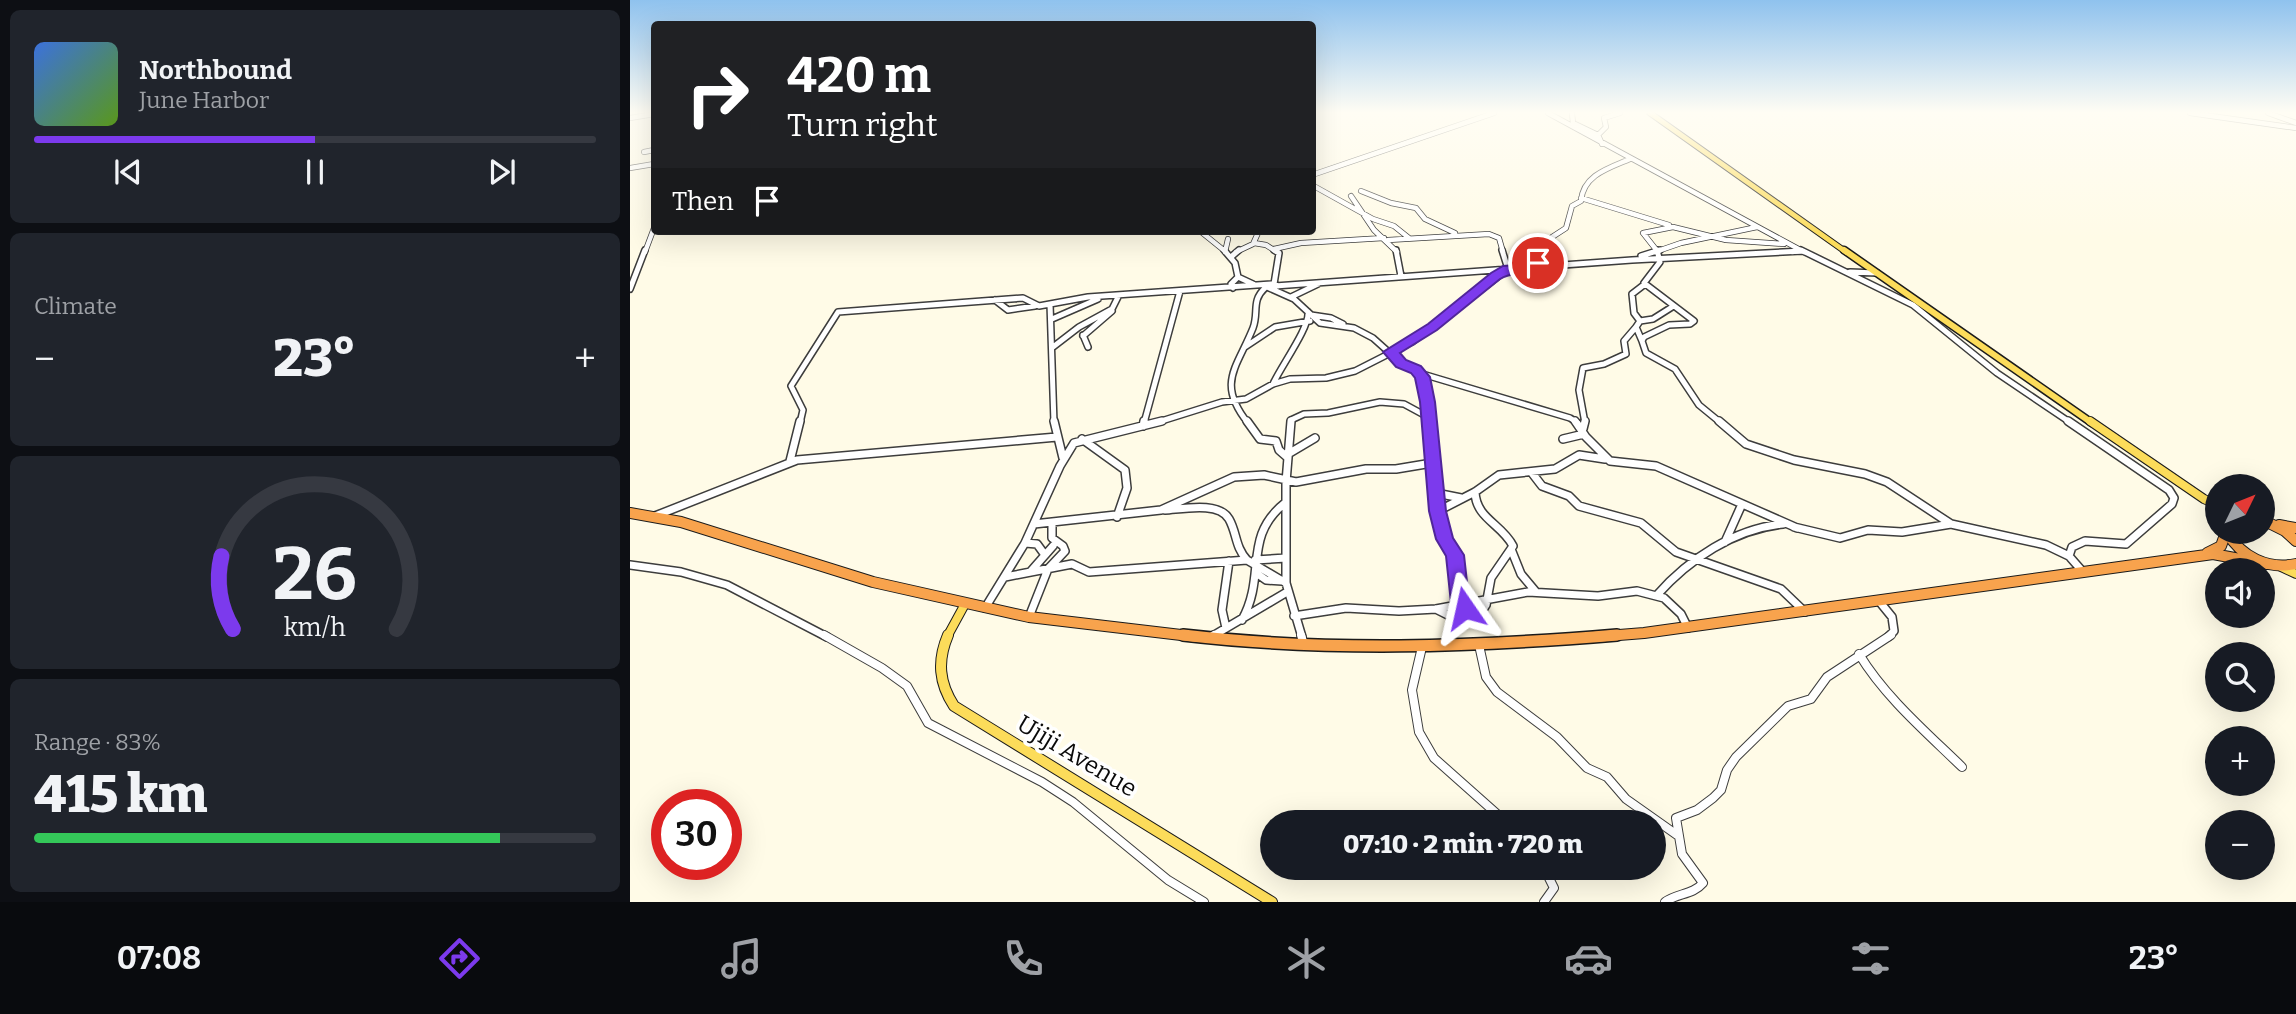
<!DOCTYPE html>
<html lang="en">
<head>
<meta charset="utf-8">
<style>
	body { margin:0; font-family:Bitter,serif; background:#20242c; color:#f1f3f6; height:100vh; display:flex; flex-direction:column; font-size:26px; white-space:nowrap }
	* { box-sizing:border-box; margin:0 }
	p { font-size:23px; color:#9ea1a6 }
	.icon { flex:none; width:38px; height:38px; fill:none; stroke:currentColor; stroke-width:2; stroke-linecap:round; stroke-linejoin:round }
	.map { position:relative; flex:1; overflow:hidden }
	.sheet { display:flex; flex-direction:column; gap:10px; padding:10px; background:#0d0f14; width:630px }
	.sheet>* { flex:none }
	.banner { position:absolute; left:21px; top:21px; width:665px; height:214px; border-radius:7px; box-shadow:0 7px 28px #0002; background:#202124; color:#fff; overflow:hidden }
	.needle { width:46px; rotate:47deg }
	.buttons { position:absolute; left:1575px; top:474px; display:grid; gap:14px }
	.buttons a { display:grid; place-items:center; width:70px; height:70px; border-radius:50%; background:#171b24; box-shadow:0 7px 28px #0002; font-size:35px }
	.speed { position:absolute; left:21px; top:789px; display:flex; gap:14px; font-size:35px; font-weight:700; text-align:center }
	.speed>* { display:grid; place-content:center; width:91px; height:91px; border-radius:50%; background:#171b24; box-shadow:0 7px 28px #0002; line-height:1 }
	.speed .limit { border:10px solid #d22; background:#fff; color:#111 }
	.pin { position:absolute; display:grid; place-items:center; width:60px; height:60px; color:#fff; margin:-30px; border:4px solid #fff; border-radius:50%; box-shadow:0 2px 7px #0007 }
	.me { position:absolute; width:77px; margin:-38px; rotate:349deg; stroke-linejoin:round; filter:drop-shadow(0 0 5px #0008) }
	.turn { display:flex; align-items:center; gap:24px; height:147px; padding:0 21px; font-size:32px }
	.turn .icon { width:91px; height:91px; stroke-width:2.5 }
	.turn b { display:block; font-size:49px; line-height:60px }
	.then { display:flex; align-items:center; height:66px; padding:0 21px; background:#0003; gap:14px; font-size:26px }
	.big { font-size:52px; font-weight:800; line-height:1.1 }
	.sheet .card { flex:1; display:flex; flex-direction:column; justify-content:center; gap:10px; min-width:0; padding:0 24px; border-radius:10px; background:#20242c }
	.sheet .dial { align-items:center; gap:0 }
	.dial svg { height:182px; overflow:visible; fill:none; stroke:#363941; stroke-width:7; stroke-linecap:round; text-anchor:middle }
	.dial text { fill:#f1f3f6; stroke:none }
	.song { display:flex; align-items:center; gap:21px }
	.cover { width:84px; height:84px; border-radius:10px; background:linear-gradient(135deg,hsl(220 70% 55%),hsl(90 70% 35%)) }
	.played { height:7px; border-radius:4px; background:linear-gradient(90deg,#7c3aed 50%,#363941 50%) }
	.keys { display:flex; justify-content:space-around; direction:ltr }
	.heat { display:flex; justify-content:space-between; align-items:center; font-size:38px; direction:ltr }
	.charge { height:10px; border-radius:5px; background:linear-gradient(90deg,#34c759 83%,#363941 0) }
	.trip { position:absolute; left:630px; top:810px; width:406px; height:70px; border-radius:35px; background:#171b24; box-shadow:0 7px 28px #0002; font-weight:800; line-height:70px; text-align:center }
	.menu { display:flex; height:112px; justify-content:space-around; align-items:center; background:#090b0e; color:#9ea1a6 }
	.menu .icon { width:49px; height:49px }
	.menu .on { color:#7c3aed }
	.menu b { font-size:32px; color:#f1f3f6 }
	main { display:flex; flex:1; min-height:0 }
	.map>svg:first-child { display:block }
</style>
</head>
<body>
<main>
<section class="sheet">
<div class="card">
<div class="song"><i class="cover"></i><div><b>Northbound</b><p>June Harbor</p></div></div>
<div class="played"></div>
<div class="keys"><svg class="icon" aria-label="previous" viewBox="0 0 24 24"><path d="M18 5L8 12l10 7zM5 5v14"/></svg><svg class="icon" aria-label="pause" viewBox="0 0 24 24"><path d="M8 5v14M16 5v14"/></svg><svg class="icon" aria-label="next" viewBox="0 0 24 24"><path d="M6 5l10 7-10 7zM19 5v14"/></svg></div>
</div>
<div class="card"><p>Climate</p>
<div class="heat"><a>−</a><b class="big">23°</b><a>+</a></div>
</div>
<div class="card dial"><svg viewBox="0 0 100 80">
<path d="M14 69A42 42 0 1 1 86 69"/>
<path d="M14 69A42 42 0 0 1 9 37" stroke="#7c3aed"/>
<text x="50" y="56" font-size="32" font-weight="700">26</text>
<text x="50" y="72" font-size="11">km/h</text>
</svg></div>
<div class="card"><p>Range · 83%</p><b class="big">415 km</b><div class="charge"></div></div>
</section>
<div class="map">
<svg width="1666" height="902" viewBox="0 0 1666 902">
	<rect width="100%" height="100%" fill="#fffbe7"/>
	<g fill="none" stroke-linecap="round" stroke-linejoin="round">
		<g stroke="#3d3d3d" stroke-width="6">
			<path id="minor-far3" d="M 918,113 L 1174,252
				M 942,113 L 943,123 L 968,135 L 972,144
				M 1560,113 L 1666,128
				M 1638,113 L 1666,123
				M 0,118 L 24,114
				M 968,135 L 976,127 L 974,118 L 990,113
				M 14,152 L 24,150
				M 0,168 L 24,164
				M 682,175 L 864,113
				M 682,185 L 743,219 L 764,226 L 779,238
				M 731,191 L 761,203 L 786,208 L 795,219 L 825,233
				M 721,196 L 744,230 L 767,252
				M 951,198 L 1039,225
				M 570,231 L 596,252
				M 758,240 L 859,234 L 869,238 L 873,252
				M 624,243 L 636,245 L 647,252
				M 644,249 L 671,243 L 754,238
				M 15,252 L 24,228
				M 595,252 L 598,239
				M 606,252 L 623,244 L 628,233
				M 899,252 L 936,228 L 942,206 L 951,201 C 953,175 979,168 1000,159
				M 1025,252 L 1051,243 L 1127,227
				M 1028,252 L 1013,233 L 1043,227 L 1096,240 L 1154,244
				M 1162,252 L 1172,251"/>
		</g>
		<g stroke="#3d3d3d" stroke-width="8">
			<path id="minor-far2" d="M 594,250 L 605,263 L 608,277 L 623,284
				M 644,250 L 649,253 L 644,284
				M 766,250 L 771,276
				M 901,250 L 899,256 L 907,262 L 904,266
				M 1027,250 L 1030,262 L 1014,283 L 1064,321 L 1060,324 L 1039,325 L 1014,337 L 1012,341 L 1016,353 L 1045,369 L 1069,405 L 1091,423
				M 1171,250 L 1283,305 L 1367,373 L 1441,423
				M 1011,256 L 1030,250
				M 601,257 L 609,250
				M 1220,272 L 1247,273
				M 645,286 L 1002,260 L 1172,251
				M 637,287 L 664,299 L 690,323 L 724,328 L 743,338 L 771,363 L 789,373 L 940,418 L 948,423
				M 603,288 L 601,284 L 608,277
				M 0,289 L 15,250
				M 661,297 L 688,284
				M 365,300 L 378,310 L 405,306
				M 420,304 L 424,423
				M 681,315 L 701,318 L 713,324
				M 422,319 L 468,299
				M 1010,321 L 1023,319 L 1042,307
				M 453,335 L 458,347
				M 453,336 L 482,311
				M 1012,341 L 1006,327 L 1010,321 L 1004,313 L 1002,294 L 1015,284
				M 423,347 L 449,327 L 482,309 L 488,297
				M 615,347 L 645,327 L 680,321
				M 790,374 L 798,402 L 800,423
				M 643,384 C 651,366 680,327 678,312
				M 170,423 L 173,410 L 161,386 L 208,312 L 393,298 L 409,306 L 458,297 L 641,284 L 648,286
				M 514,423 L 550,291
				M 525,423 L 592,402 L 616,399 L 643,384 L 660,379 L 696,378 L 725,371 L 782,342 L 878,269 L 872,250
				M 618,423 C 586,383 607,368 623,328 C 629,312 621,301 635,288
				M 661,423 L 661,420 L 674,414 L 698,413 L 750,402 L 774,404 L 798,417
				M 955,423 L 949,390 L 953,368 L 974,364 L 996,354 L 994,341 L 1006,327"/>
		</g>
		<g stroke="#3d3d3d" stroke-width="10">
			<path id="minor-far1" d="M 424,421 L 433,458
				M 617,421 L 630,439 L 646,441 L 649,450 L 657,457
				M 661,421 L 656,482 L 656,583 L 672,637
				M 800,421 L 810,524 L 825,555 L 831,597 L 841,620
				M 945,421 L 956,437 L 980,461 L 1026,466 L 1167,528
				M 1089,421 L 1116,444 L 1164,460 L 1235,474 L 1257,482 L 1321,524
				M 1438,421 L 1539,490 L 1544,498 L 1542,504 L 1496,544 L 1455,541 L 1442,547 L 1439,556 L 1453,572
				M 513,426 L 514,421
				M 953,429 L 955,421
				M 452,439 L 495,470 L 497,488 L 487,517
				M 933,439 L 954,434
				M 658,454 L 685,438
				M 160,461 L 170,421
				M 902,473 L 912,486 L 939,496 L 949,506 L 1011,523 L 1046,552 L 1151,589 L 1175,612
				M 806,493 L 831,498
				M 535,510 C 552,509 589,501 599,519 C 607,533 605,547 617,560
				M 808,511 L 845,492 L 869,475 L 925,469 L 949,455 L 975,459
				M 25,516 L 167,460 L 427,437
				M 404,524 L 531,510 L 604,477 L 634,475 L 666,482 L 736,469 L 766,469 L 802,463
				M 1164,527 L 1210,538 L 1238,530 L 1272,532 L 1321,524 L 1416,545 L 1439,556
				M 1095,542 L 1112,504
				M 395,543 L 407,544 L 415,555
				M 881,549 L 891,574 L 906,592
				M 625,560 L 656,558
				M 0,565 L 51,572 L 97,585 L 197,637
				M 401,571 L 423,546
				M 626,573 L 636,580 L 652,581
				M 375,577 L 442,564 L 459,572 L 617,560 L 656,583
				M 1027,595 C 1059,559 1104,529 1153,524
				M 1249,601 L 1262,617 L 1264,631 L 1258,637
				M 355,608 L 395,543 L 430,466 L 444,443 L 532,421
				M 806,609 L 826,619 L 848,618 L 856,605 L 861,578 L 883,546 C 872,524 846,519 845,492
				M 664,616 L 716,608 L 769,611 L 806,609 L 898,592 L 968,596 L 1007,591 L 1034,598 L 1051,614 L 1058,628
				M 399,617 L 418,569 L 435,551 L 433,546 L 422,538 L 422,522
				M 612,620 C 637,575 612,537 655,503
				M 596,628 L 592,610 L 599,561
				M 581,637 L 657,592"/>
		</g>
		<g stroke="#3d3d3d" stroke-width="10">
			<path id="minor" d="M 194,635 L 252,668 L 277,686 L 298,723 L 412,782 L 443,802 L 538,880 L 574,902
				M 671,635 L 674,645
				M 581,637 L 584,635
				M 849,645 L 856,677 L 867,692 L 927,737 L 957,768 L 977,777 L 996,799 L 1047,835
				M 792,647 L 782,690 L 789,732 L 804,758 L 876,822
				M 1229,654 C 1255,697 1296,732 1332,767
				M 914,868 L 924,888 L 914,902
				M 1035,902 C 1047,893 1063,895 1073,883 L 1052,854 L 1046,818 L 1067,810 L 1083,798 L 1091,790 L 1097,770 L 1106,757 L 1158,706 L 1181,699 L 1197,677 L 1261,635"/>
		</g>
		<g stroke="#1b1b1b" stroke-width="7">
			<path id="major-far3" d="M 1020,113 L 1216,252"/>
		</g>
		<g stroke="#1b1b1b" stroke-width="9">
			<path id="major-far2" d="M 1214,250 L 1462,423"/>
		</g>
		<g stroke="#1b1b1b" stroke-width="10">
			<path id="major-far1" d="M 1460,421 L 1574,499 L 1587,505
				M 1651,567 L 1666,574
				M 317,637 L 335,604"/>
		</g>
		<g stroke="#1b1b1b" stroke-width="12">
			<path id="major" d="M 318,635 C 307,661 309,683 324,706 L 642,902"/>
		</g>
		<g stroke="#1b1b1b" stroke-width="12">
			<path id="highway-far1" d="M 0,513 L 51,522 L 243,582 L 399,617 L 568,637
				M 1633,520 L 1655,531 L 1666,541
				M 1649,525 L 1666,528
				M 1597,532 C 1611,557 1638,570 1666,564
				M 1577,553 L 1591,546 L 1596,532
				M 964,637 L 1014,633 L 1583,554 L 1637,564"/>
		</g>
		<g stroke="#1b1b1b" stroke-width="14">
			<path id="highway" d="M 553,635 C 698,652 842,647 987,635"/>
		</g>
		<use href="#minor-far3" stroke="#fff" stroke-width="4.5"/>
		<use href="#minor-far2" stroke="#fff" stroke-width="5"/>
		<use href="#minor-far1" stroke="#fff" stroke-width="7"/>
		<use href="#minor" stroke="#fff" stroke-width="8"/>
		<use href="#major-far3" stroke="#fcdc5a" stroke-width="5"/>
		<use href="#major-far2" stroke="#fcdc5a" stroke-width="6"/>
		<use href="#major-far1" stroke="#fcdc5a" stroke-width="8"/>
		<use href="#major" stroke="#fcdc5a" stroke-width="10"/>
		<use href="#highway-far1" stroke="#f8a34d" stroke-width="10"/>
		<use href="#highway" stroke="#f8a34d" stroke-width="11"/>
	</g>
	<linearGradient id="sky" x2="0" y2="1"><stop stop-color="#8fc2ee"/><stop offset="0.47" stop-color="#fffdf4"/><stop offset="1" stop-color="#fffdf4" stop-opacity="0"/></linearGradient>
	<rect width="1666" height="239" fill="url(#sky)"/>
	<path fill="#7c3aed" stroke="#51269a" stroke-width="2" d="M 908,259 L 914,263 C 903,276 884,270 870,279 L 807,330 L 770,353 L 776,360 L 791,366 L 800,377 L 805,402 L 816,511 L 823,538 L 834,555 L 839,600 L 844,608 L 841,614 L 835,616 L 828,614 L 821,603 L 816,556 L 806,539 L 799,511 L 790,402 L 785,378 L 781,373 L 766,367 L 753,352 L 798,324 L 861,273 L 873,266 L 899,264 Z"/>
	<g text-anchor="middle" stroke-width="7" stroke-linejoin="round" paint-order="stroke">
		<g font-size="24" fill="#0a0a0a" stroke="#fff">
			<text transform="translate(447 756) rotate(31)" y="8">Ujiji Avenue</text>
		</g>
	</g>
</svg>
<div class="buttons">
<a><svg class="needle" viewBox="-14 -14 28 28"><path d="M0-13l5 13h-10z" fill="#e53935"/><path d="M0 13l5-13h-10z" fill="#9ea1a6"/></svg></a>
<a><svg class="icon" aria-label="sound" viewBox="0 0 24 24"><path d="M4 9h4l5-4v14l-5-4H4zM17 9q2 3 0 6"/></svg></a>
<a><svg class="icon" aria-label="search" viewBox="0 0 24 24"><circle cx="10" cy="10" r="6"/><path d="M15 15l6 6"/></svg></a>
<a>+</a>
<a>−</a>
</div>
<div class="speed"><div class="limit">30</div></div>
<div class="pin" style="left:908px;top:263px;background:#d93025"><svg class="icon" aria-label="arrive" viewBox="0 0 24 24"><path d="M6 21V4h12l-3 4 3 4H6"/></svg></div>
<svg class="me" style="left:835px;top:608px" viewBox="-20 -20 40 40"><path d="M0-17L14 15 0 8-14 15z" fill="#7c3aed" stroke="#fff" stroke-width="4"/></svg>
<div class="trip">07:10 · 2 min · 720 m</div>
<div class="banner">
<div class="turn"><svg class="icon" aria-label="right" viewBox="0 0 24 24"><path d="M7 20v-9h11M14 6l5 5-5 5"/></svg><div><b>420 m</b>Turn right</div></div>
<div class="then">Then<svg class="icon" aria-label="arrive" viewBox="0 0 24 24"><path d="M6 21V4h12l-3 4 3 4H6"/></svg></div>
</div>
</div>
</main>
<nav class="menu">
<b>07:08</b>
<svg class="icon on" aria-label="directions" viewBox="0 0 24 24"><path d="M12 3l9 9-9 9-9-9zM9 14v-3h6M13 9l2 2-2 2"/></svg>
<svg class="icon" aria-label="music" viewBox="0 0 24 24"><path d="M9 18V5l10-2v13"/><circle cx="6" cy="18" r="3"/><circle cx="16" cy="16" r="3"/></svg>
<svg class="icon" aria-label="phone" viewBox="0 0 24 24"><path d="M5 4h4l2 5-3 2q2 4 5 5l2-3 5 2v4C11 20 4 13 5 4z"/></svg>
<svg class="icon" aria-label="climate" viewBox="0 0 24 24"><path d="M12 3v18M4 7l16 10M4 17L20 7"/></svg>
<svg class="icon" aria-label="car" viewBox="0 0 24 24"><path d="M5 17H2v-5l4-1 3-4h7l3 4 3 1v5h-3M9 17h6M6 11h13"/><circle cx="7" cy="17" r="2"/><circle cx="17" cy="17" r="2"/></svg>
<svg class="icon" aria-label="filters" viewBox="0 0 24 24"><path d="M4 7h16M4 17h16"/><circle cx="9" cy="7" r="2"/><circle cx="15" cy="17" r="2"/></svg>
<b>23°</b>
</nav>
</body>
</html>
